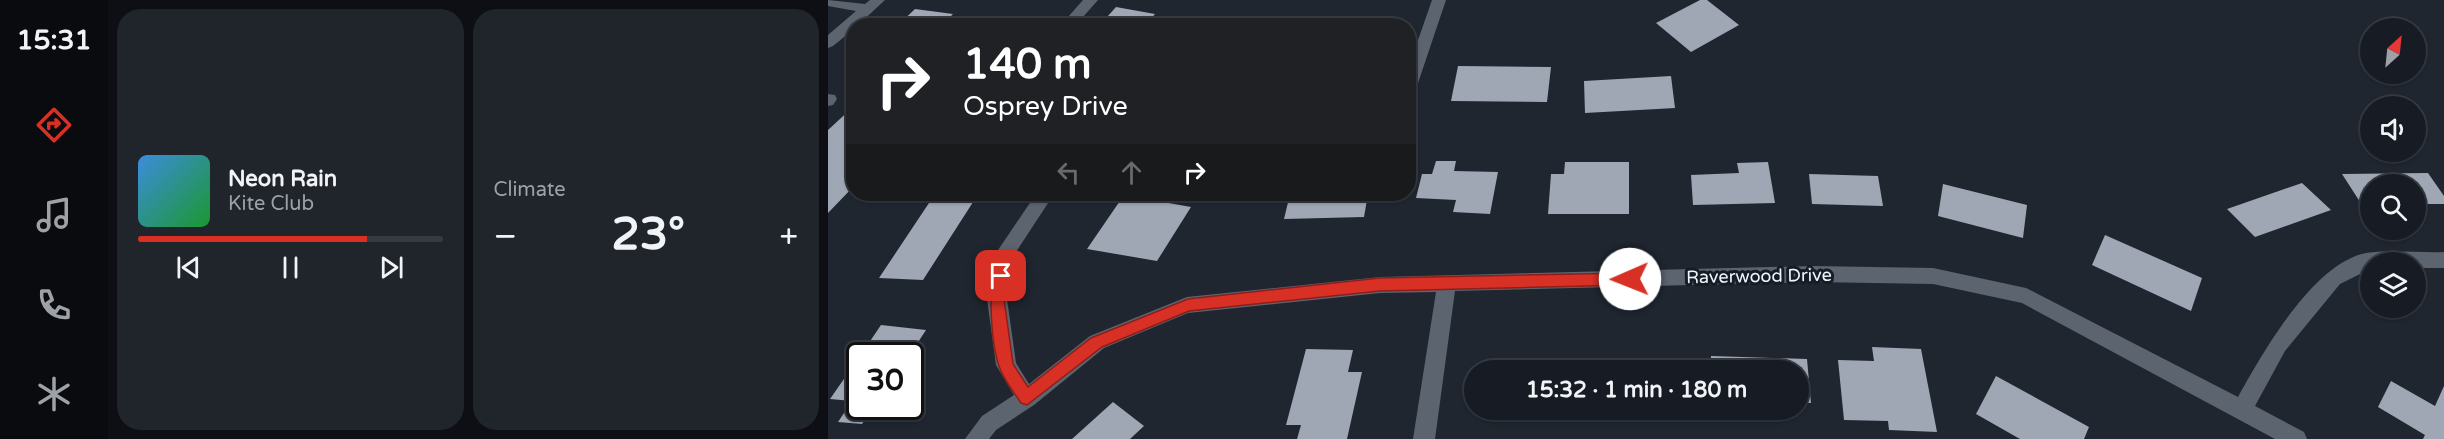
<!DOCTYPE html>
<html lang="en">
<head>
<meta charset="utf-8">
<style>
	body { margin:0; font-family:"Varela Round",sans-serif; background:#20252c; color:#f1f3f6; height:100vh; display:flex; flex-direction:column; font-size:22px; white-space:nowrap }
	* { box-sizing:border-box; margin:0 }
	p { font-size:20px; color:#9ea1a6 }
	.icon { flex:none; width:33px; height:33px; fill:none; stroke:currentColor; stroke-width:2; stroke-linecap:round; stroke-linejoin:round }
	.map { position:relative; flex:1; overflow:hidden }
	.details { display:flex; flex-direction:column; gap:9px; padding:9px; background:#0d0f14; width:720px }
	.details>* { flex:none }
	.guide { position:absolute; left:18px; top:18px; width:570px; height:183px; border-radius:24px; box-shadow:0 2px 4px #0004,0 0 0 2px #363a41; background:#202124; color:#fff; overflow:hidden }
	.needle { width:39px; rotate:27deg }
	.fabs { position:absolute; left:1532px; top:18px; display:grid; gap:12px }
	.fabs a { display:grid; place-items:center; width:66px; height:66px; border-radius:50%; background:#171c24; box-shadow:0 2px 4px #0004,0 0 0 2px #363a41; font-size:30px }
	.speed { position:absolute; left:18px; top:342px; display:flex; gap:12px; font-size:30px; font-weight:700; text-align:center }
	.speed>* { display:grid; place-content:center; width:78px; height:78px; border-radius:50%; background:#171c24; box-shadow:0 2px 4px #0004,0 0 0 2px #363a41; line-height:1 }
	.speed .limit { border:3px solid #111; border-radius:9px; background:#fff; color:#111 }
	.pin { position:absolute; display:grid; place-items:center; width:51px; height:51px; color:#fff; margin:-26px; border-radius:12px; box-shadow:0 3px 9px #0006 }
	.me { position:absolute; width:66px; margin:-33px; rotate:269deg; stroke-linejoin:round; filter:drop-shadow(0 0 4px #0008) }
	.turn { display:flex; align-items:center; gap:21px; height:126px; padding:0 18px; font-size:27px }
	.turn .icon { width:78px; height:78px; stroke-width:2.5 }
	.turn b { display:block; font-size:42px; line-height:51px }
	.lanes { display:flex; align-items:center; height:57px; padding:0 18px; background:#0003; justify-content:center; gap:30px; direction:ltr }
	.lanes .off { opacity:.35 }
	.big { font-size:45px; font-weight:800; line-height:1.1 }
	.details .tile { flex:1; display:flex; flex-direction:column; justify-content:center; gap:9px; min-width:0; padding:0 21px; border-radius:24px; background:#20252c }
	.song { display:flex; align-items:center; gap:18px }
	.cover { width:72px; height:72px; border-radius:9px; background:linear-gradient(135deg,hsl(210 70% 55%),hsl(130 70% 35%)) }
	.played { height:6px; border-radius:3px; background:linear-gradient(90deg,#d93025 75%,#363a41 75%) }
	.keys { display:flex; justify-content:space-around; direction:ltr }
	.heat { display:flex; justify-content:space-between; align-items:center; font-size:33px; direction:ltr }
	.details .tiles { flex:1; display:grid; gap:9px; grid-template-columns:repeat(2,1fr) }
	.trip { position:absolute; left:636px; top:360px; width:345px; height:60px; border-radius:30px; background:#171c24; box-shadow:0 2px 4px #0004,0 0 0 2px #363a41; font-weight:800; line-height:60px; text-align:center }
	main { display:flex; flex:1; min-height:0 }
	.tab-bar { display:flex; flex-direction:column; width:108px; justify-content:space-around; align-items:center; background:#090b0e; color:#9ea1a6 }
	.tab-bar .icon { width:42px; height:42px }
	.tab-bar .selected { color:#d93025 }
	.tab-bar b { font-size:27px; color:#f1f3f6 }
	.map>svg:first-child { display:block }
</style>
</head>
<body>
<main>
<nav class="tab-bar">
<b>15:31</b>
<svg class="icon selected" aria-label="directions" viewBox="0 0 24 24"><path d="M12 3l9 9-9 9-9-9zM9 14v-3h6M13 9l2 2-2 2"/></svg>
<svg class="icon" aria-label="music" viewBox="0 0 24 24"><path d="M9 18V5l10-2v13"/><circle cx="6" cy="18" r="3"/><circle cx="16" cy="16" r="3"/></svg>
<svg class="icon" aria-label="phone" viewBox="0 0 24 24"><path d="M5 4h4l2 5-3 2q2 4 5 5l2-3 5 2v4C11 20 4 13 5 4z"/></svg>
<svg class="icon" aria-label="climate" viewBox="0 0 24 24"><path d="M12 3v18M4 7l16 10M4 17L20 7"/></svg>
</nav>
<section class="details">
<div class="tiles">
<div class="tile">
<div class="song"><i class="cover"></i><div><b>Neon Rain</b><p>Kite Club</p></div></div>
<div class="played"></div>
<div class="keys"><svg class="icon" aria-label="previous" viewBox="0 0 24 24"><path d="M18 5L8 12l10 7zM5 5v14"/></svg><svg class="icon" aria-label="pause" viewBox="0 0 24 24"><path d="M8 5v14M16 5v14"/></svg><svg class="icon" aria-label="next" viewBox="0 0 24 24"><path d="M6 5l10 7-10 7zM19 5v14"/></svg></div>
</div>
<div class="tile"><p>Climate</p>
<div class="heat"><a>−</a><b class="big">23°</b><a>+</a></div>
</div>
</div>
</section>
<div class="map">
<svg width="1616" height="439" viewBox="0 0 1616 439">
	<rect width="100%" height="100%" fill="#1f2630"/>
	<path fill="#9fa7b5" d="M 872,0 L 879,0 L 911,25 L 863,52 L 828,23 Z
		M 288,7 L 327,14 L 317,26 L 271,26 Z
		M 87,9 L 125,14 L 113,26 L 69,26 Z
		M 630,66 L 723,67 L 719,102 L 623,101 Z
		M 843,76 L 847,108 L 757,113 L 756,81 Z
		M 26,106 L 26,186 L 0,213 L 0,130 Z
		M 608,161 L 628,161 L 626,171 L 670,172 L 662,214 L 625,212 L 628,200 L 588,198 L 594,174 L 604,174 Z
		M 737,162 L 801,162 L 801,214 L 720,214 L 723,174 L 736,174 Z
		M 940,162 L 947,203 L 865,205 L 863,175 L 911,173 L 909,163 Z
		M 1600,173 L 1616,196 L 1616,204 L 1587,204 L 1587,184 L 1542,184 L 1542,205 L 1534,205 L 1514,174 Z
		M 981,174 L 1050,176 L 1055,206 L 984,204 Z
		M 1474,183 L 1503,210 L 1427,237 L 1399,209 Z
		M 1115,184 L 1199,205 L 1195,238 L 1110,216 Z
		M 462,194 L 540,194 L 536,217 L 456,219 Z
		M 296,195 L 363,207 L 329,261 L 259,249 Z
		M 105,197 L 147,199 L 95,280 L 51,278 Z
		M 1277,235 L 1374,278 L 1363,311 L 1264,265 Z
		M 53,325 L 98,330 L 81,356 L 32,356 Z
		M 1044,347 L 1093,349 L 1109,432 L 1061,430 L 1060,421 L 1016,420 L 1010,360 L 1046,361 Z
		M 478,349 L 525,350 L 520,372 L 534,372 L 519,439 L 469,439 L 473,425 L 458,425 Z
		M 32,356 L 32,406 L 46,406 L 34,424 L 10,422 L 24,401 L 2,399 Z
		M 883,356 L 979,359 L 983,403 L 970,403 L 970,370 L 883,370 Z
		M 801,365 L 802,370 L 701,370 L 702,367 Z
		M 1168,376 L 1261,427 L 1256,439 L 1192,439 L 1148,414 Z
		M 1563,381 L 1607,406 L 1616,386 L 1616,439 L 1595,439 L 1597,435 L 1550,407 Z
		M 285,402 L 316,426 L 302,439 L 244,439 Z
		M 700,410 L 803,410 L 803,418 L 700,421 Z"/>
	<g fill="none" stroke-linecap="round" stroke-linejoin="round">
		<path fill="#5c6470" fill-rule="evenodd" d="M 0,0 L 37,4 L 42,0 L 57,0 L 29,26 L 26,26 L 26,29 L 5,46 L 0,48 L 0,35 L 28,11 L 0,6 Z
			M 255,0 L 270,0 L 247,26 L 232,26 Z
			M 604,0 L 618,0 L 587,92 L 580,97 L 580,69 Z
			M 0,94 L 7,95 L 9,99 L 5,105 L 0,106 Z"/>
		<path fill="#5c6470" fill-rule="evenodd" d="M 208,194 L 226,194 L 186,255 L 179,299 L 188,363 L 201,384 L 262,336 L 359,297 L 552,277 L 985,266 L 1105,268 L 1198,288 L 1410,397 C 1434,354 1485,263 1538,253 C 1561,249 1592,253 1616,252 L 1616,268 L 1587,268 L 1587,262 L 1542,262 L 1542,269 L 1512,284 L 1457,351 L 1427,406 L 1476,432 L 1479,439 L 1447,439 L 1194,303 L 1105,284 L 985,282 L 627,291 L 607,439 L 585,439 L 608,292 L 552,293 L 360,313 L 276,348 L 206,405 L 168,430 L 161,439 L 137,439 L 154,416 L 186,395 L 168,365 L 159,299 L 168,253 Z"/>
	</g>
	<path fill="#d93025" stroke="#8d1f18" stroke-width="1.5" d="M 173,270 L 178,272 L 180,276 L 176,299 L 185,364 L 200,387 L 263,338 L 360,299 L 552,278 L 802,273 L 807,274 L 809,279 L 807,283 L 802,285 L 552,291 L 361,311 L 274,347 L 199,405 L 193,403 C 186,392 175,379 171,366 C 164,346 159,291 168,272 Z"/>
	<g text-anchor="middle" stroke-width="6" stroke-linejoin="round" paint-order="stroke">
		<g font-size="18" fill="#f0f4fb" stroke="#161c26">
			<text transform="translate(931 276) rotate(-1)" y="6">Raverwood Drive</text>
		</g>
	</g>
</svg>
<div class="fabs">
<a><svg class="needle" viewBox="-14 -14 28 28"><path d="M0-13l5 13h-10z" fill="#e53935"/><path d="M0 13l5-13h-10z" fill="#9ea1a6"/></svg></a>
<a><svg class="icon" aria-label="sound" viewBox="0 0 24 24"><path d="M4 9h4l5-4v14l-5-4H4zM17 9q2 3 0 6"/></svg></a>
<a><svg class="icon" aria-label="search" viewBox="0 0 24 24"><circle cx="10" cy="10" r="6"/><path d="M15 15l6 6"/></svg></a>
<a><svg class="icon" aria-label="layers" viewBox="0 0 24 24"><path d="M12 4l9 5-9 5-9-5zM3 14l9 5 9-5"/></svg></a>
</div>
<div class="speed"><div class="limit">30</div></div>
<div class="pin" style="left:173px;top:276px;background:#d93025"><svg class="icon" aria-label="arrive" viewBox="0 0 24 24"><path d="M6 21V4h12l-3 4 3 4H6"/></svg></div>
<svg class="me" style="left:802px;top:279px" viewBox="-20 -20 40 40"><circle r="19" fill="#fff"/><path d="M0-13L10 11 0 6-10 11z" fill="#d93025"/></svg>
<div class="trip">15:32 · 1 min · 180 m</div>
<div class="guide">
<div class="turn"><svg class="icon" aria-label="right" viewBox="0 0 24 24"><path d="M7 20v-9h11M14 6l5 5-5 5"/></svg><div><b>140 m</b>Osprey Drive</div></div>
<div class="lanes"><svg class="icon off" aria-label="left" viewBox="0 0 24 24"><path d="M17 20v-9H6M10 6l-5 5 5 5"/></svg><svg class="icon off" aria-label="ahead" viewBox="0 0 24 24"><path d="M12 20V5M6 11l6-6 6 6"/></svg><svg class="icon" aria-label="right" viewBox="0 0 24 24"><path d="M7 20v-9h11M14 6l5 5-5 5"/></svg></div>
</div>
</div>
</main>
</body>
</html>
